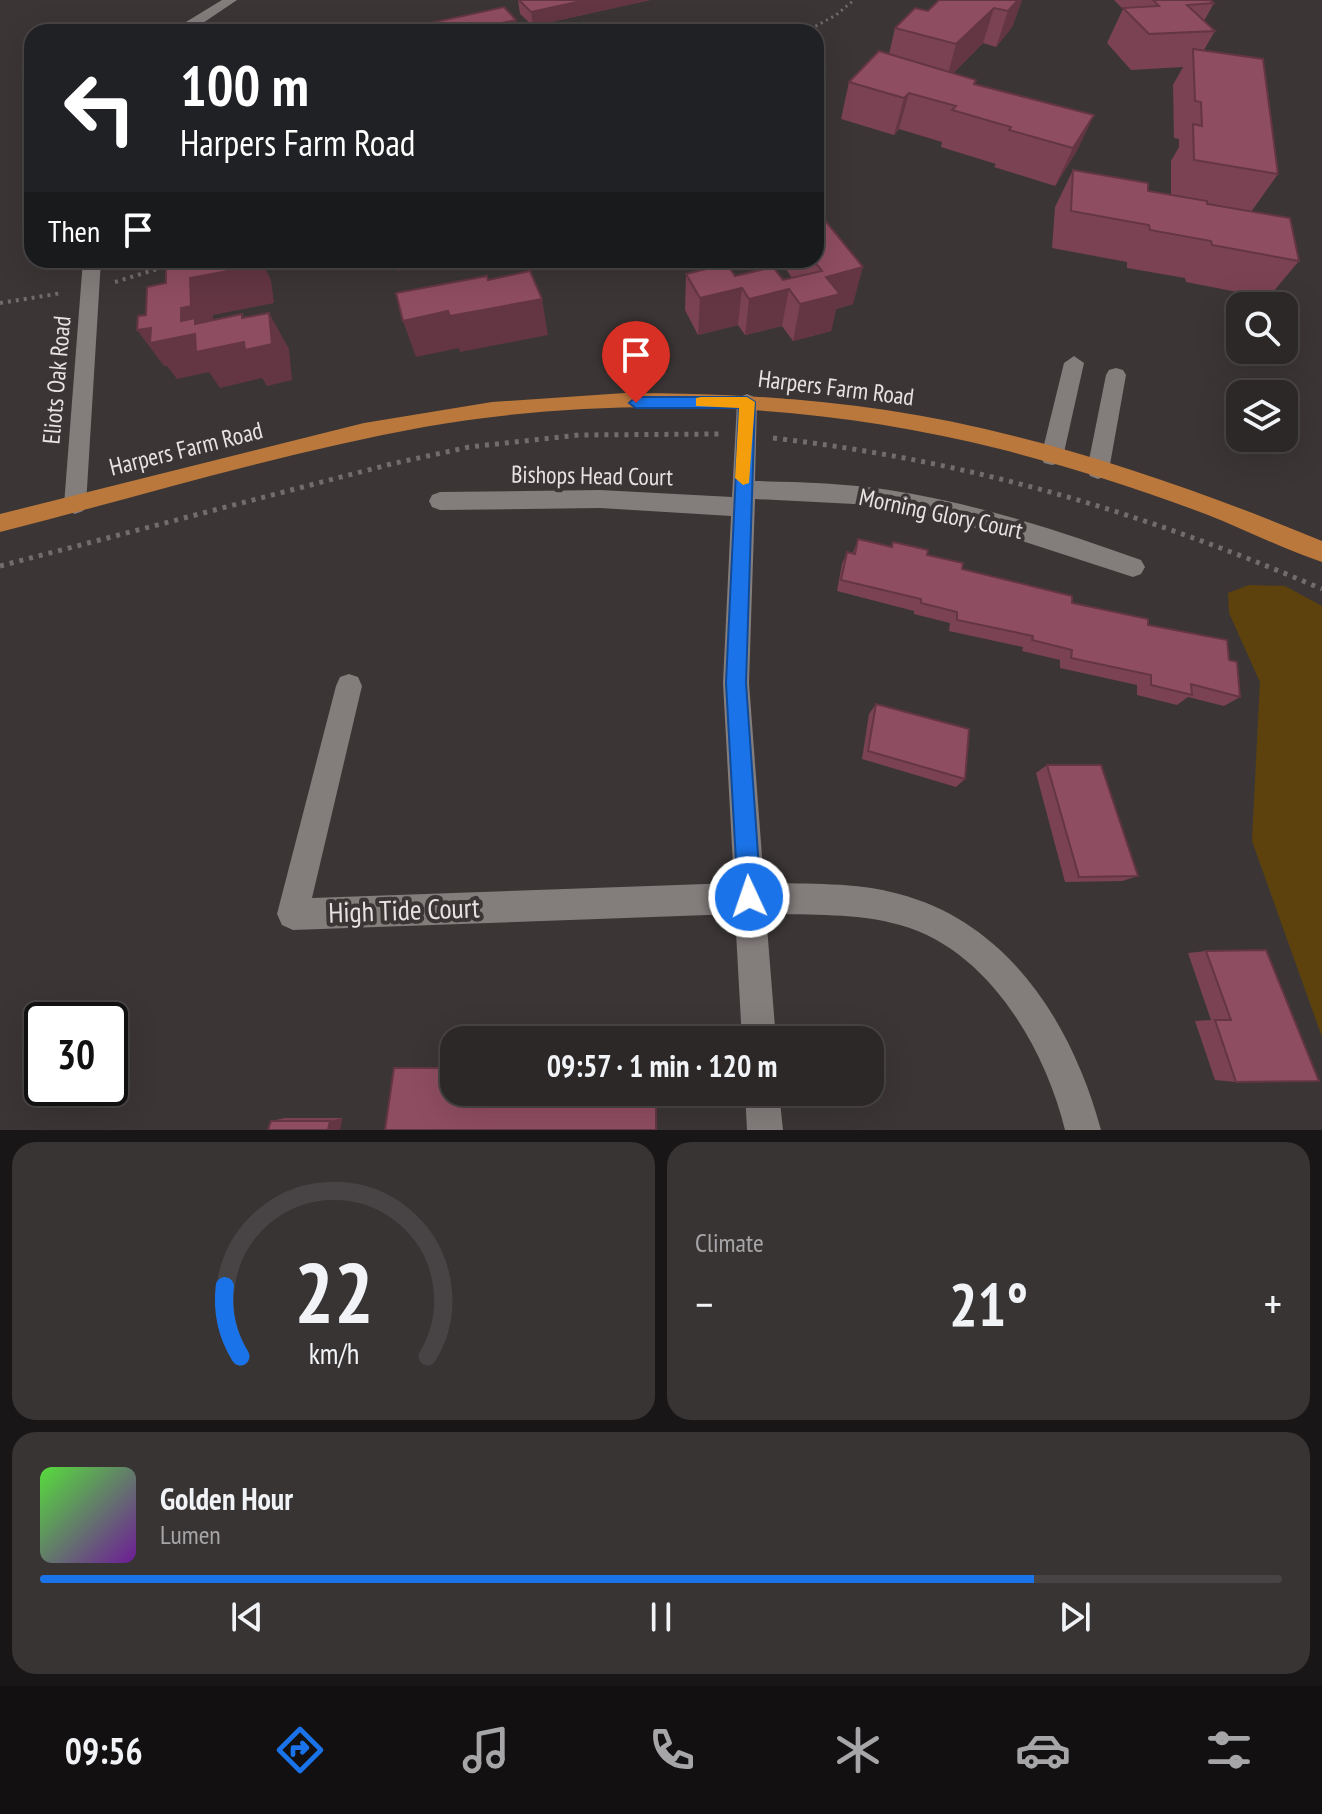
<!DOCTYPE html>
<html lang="en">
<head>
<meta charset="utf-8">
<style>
	body { margin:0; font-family:"PT Sans Narrow",sans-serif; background:#383434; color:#f1f3f6; height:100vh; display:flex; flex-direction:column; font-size:30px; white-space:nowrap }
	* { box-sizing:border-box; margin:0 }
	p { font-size:26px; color:#a6a6a8 }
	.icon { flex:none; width:44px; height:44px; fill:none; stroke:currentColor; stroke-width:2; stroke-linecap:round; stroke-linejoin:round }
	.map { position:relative; height:1130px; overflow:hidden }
	.details { display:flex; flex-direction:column; gap:12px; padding:12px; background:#181616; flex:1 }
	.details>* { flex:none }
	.top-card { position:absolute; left:24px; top:24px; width:800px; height:244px; border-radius:24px; box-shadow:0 8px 32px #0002,0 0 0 2px #484445; background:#202124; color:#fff; overflow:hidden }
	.controls { position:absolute; left:1226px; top:292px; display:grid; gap:16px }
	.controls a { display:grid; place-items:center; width:72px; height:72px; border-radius:16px; background:#2c2828; box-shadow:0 8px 32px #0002,0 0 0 2px #484445; font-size:40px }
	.speed { position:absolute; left:24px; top:1002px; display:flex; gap:16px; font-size:40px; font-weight:700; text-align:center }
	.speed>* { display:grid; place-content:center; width:104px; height:104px; border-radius:50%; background:#2c2828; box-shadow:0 8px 32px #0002,0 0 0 2px #484445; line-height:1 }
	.speed .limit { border:4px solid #111; border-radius:12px; background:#fff; color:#111 }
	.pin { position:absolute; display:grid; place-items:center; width:68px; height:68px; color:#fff; margin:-82px -34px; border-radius:50% 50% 50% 0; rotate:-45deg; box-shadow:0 0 8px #0007 }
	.pin .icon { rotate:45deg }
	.me { position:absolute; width:88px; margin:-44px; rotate:357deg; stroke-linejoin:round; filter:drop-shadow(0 0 6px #0008) }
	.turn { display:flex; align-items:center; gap:28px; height:168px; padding:0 24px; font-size:36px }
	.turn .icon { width:104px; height:104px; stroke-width:2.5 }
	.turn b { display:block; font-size:56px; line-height:68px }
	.then { display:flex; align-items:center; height:76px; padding:0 24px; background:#0003; gap:16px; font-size:30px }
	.big { font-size:60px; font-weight:800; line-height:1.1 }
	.details .tile { flex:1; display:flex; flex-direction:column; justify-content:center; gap:12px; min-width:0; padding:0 28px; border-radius:24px; background:#383434 }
	.details .dial { align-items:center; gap:0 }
	.dial svg { height:208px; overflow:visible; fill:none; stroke:#484445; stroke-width:7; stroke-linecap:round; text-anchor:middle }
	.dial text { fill:#f1f3f6; stroke:none }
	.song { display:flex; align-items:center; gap:24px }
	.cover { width:96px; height:96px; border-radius:12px; background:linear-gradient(135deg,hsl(110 70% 55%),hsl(280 70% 35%)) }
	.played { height:8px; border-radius:4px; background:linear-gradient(90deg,#1a73e8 80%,#484445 80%) }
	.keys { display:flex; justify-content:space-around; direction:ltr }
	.heat { display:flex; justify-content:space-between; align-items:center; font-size:44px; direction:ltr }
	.details .tiles { flex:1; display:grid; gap:12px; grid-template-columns:1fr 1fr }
	.tile:last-child { grid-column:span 2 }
	.trip { position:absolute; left:440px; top:1026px; width:444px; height:80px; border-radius:24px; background:#2c2828; box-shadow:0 8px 32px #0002,0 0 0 2px #484445; font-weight:800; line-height:80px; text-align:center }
	.tabs { display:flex; height:128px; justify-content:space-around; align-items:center; background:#121010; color:#a6a6a8 }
	.tabs .icon { width:56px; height:56px }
	.tabs .current { color:#1a73e8 }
	.tabs b { font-size:36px; color:#f1f3f6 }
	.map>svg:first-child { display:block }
</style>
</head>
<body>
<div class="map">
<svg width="1322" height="1130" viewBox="0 0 1322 1130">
	<rect width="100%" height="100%" fill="#3b3635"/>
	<path fill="#5d420d" d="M 1249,585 L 1285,586 L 1322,606 L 1322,1037 L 1252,841 L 1260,682 L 1229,613 L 1228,593 Z"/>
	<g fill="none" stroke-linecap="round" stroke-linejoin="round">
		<path stroke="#726d6c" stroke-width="3" stroke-dasharray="2 4" stroke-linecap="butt" d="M 805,32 L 836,15 L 854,0"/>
		<path stroke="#726d6c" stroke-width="4" stroke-dasharray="3 5" stroke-linecap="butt" d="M 115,282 L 186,260
			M 0,303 L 62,293"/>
		<path stroke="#726d6c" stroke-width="5" stroke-dasharray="4 6" stroke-linecap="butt" d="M 773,438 C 970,461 1140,511 1322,589
			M 0,566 L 391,464 L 469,447 L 579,435 L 719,434"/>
		<path fill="#837d7c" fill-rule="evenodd" d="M 222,0 L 237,0 L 191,31 L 181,31 L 181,25 Z
			M 651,25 L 658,29 L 656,32 L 631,32 Z
			M 83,260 L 101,260 L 86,505 L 83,511 L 75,514 L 67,511 L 64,505 Z
			M 1074,356 L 1084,363 L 1063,457 L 1060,463 L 1052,465 L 1044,463 L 1041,457 L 1064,363 Z
			M 1116,368 L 1123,370 L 1126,375 L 1109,470 L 1106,476 L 1098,479 L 1090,476 L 1087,470 L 1106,375 L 1109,370 Z
			M 747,394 L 754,397 L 757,402 L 755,481 C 800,482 845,483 889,490 C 975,503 1060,531 1141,560 L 1145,567 L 1141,574 L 1133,577 L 1013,538 L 921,514 L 854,504 L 755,499 L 749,683 L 764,883 C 808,884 856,882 899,894 C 1010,923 1073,1026 1101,1130 L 1065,1130 C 1045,1048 988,949 900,925 C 858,913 810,915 766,914 L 776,1040 L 742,1040 L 735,914 L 293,930 L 282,925 L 277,914 L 336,686 L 340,677 L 349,674 L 358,677 L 362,686 L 312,898 L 734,883 L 723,683 L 731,516 L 600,508 L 440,510 L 432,507 L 429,501 L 432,495 L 440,492 L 600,490 L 732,497 L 737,402 L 740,397 Z
			M 745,1092 L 779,1092 L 783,1130 L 747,1130 Z"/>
		<path fill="#bb783c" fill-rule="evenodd" d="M 625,393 C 712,393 799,397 886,410 C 1037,433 1182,483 1322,541 L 1322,562 C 1283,549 1246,530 1208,515 C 1140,489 1071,467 1000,449 C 815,402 613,394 424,427 C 281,453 141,496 0,532 L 0,514 L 364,423 L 492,402 Z"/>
	</g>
	<path fill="#7b4253" d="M 518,0 L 650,0 L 533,26 L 520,14 Z
		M 939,0 L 1022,0 L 1012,27 L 996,47 L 983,43 L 953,73 L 976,80 L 975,84 L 1094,115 L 1076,152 L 1055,186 L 994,167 L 996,164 L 941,147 L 942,142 L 899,129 L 894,135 L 841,119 L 849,82 L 889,54 L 895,28 L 928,11 Z
		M 1114,0 L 1210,0 L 1214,3 L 1204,21 L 1215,31 L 1204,50 L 1278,174 L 1251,212 L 1207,203 L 1299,261 L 1268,298 L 1186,282 L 1185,278 L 1127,268 L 1127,262 L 1052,248 L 1055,207 L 1073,170 L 1148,191 L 1171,195 L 1171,161 L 1179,147 L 1179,139 L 1174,138 L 1173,85 L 1183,67 L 1131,70 L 1107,43 L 1123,9 Z
		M 782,260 L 816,260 L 853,304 L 836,309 L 831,331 L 793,341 L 782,326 L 745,335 L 738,325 L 698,335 L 685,310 L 686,274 L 783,280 L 792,278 L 782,263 Z
		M 858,539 L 891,547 L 893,542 L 962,569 L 1072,603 L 1148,625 L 1229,660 L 1240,697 L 1224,706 L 1188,697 L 1177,705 L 1137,695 L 1137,685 L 1060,668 L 1060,660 L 1022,651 L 1023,647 L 949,631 L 950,623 L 914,614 L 914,611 L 837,591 L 842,564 L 847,552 L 853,553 Z
		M 876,704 L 965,779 L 956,787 L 862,759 L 869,714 Z
		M 1047,765 L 1138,876 L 1122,881 L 1065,882 L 1036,773 Z
		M 1266,950 L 1236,1082 L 1215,1080 L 1195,1021 L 1211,1020 L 1188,953 L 1206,951 Z
		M 404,1067 L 454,1067 L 454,1092 L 656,1092 L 656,1130 L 385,1130 L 394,1068 Z
		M 285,1118 L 342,1118 L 340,1130 L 271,1121 Z"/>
	<path fill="#643644" d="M 586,0 L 650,0 L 533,26 L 531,12 Z
		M 1018,0 L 1022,0 L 1012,27 L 996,47 L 1008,11 Z
		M 994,8 L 983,43 L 946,81 L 956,44 Z
		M 516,20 L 518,32 L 460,32 Z
		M 909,93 L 899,129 L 894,135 L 904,98 Z
		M 1094,115 L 1076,152 L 1055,186 L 1073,148 Z
		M 253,260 L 261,260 L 271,280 L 274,303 L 213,315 L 214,342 L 242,318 L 242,314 L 261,346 L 269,313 L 289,349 L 292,380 L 267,386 L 262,378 L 220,388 L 209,372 L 177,379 L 167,366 L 164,366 L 137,330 L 181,321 L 181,308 L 190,278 Z
		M 394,260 L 478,260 L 438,268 L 437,263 L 398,271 Z
		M 863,267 L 853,304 L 836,309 L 831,331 L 793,341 L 800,304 L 826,277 Z
		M 742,288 L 738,325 L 698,335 L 700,298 Z
		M 789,289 L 782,326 L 745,335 L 749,299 Z
		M 542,299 L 548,335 L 460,352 L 459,348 L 416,357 L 403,321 L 448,311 Z
		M 454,1067 L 453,1073 L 445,1075 L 446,1068 Z
		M 342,1118 L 340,1130 L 328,1130 L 330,1121 Z"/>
	<path fill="#8f4d61" stroke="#643644" stroke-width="2" d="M 519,0 L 586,0 L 531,12 Z
		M 939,0 L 1018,0 L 1008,11 L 994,8 L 956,44 L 895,28 L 915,8 L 928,11 Z
		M 1153,0 L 1210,0 L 1214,3 L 1187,5 L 1215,31 L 1149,34 L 1123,8 L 1159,6 Z
		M 504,7 L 516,20 L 460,32 L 389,32 Z
		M 1193,49 L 1263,59 L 1278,174 L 1194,160 L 1193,124 L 1202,126 L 1201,102 L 1195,101 Z
		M 879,51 L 976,80 L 974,84 L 1094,115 L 1073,148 L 1009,130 L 1011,127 L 952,110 L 956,106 L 909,93 L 904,98 L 849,82 Z
		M 1073,170 L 1148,183 L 1148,191 L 1207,201 L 1207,204 L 1290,218 L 1299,261 L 1212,245 L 1211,241 L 1150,230 L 1149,225 L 1071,211 Z
		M 823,218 L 863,267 L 826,277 L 840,294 L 800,304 L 789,289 L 749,299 L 742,288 L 700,298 L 686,274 L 727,264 L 735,276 L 773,267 L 783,280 L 822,271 L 813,260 L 816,260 L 816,219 Z
		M 208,260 L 253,260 L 254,266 L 190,278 L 191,306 L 181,308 L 181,321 L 195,318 L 195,324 L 242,314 L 242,318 L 269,313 L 272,344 L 245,350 L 244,342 L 196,352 L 195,334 L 150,343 L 151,328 L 137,330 L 138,316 L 146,315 L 147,287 L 166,283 L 166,269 L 209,261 Z
		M 530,271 L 542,299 L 450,316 L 448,311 L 403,321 L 396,293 L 487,276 L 488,280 Z
		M 858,539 L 892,547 L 893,542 L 928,550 L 927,555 L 963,563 L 962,569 L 1072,596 L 1072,603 L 1148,619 L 1148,625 L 1227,640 L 1229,660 L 1237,662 L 1240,697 L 1191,684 L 1192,695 L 1151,685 L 1151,675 L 1071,658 L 1072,650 L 1032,640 L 1033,636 L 957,620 L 957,612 L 921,603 L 921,599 L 841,580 L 847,552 L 855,554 Z
		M 876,704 L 969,729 L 965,779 L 868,751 Z
		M 1047,765 L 1101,765 L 1138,876 L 1079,877 Z
		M 1266,950 L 1319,1081 L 1236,1082 L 1215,1020 L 1231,1020 L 1206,951 Z
		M 394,1068 L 446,1068 L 445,1075 L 454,1075 L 454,1092 L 656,1092 L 656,1130 L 385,1130 Z
		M 271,1121 L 330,1121 L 328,1130 L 268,1130 Z"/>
	<path fill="#1a73e8" stroke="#114b97" stroke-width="2" d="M 636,397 L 747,397 L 755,402 L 746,683 L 761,897 L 758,905 L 749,909 L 741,905 L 738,897 L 726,683 L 739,408 L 636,408 L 629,403 Z"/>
	<path fill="#f59e0b" d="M 701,397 L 747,397 L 755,402 L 749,483 L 743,485 L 735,478 L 739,408 L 696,406 L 696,398 Z"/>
	<g text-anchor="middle" stroke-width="8" stroke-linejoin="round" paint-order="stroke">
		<g font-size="24" fill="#e6e3e2" stroke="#3b3635">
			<text transform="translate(57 380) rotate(-85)" y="8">Eliots Oak Road</text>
			<text transform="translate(836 388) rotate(7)" y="8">Harpers Farm Road</text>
			<text transform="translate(186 449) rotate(-14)" y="8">Harpers Farm Road</text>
			<text transform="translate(592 476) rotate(1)" y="8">Bishops Head Court</text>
			<text transform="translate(941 514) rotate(12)" y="8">Morning Glory Court</text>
		</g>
		<g font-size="28" fill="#e6e3e2" stroke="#3b3635">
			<text transform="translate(404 910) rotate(-2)" y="10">High Tide Court</text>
		</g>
	</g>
</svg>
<div class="controls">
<a><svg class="icon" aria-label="search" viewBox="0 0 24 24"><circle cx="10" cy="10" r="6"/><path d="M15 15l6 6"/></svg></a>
<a><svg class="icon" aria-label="layers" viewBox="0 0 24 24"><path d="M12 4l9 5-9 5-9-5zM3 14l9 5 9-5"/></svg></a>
</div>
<div class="speed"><div class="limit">30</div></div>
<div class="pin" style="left:636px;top:403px;background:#d93025"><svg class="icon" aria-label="arrive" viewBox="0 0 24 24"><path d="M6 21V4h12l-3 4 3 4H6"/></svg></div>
<svg class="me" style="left:749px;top:897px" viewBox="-20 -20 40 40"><circle r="17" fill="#1a73e8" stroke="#fff" stroke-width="3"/><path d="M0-11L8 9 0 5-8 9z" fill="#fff"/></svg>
<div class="trip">09:57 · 1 min · 120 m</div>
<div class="top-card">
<div class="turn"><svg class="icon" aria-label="left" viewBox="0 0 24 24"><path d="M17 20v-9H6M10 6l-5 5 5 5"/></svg><div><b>100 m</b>Harpers Farm Road</div></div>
<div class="then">Then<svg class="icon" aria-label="arrive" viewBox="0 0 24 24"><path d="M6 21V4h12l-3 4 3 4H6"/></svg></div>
</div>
</div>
<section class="details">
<div class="tiles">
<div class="tile dial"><svg viewBox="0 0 100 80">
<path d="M14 69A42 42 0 1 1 86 69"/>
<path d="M14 69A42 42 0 0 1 8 42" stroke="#1a73e8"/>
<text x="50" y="56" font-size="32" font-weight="700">22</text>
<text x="50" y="72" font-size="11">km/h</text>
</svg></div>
<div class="tile"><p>Climate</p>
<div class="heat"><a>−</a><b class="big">21°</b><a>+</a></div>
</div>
<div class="tile">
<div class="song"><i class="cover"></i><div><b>Golden Hour</b><p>Lumen</p></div></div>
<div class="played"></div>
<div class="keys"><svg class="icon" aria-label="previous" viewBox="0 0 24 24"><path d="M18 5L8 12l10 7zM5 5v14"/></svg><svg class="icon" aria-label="pause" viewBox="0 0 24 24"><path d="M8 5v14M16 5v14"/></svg><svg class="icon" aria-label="next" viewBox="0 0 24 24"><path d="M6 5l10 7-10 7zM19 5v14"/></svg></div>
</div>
</div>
</section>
<nav class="tabs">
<b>09:56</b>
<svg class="icon current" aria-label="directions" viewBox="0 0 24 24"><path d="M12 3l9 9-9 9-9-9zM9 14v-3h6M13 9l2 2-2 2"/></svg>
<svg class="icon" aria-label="music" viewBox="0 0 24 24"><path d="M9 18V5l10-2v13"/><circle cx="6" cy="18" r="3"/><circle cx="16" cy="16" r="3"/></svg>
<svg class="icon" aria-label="phone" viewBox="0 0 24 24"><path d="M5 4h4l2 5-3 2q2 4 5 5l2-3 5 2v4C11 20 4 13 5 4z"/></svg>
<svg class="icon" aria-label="climate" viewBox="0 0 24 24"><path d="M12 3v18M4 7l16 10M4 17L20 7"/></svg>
<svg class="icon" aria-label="car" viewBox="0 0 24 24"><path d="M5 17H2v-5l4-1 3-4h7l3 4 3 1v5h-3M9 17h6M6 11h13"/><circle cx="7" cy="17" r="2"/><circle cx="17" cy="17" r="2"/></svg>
<svg class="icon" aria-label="filters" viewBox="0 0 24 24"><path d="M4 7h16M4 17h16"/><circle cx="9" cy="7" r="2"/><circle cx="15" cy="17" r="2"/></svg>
</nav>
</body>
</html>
